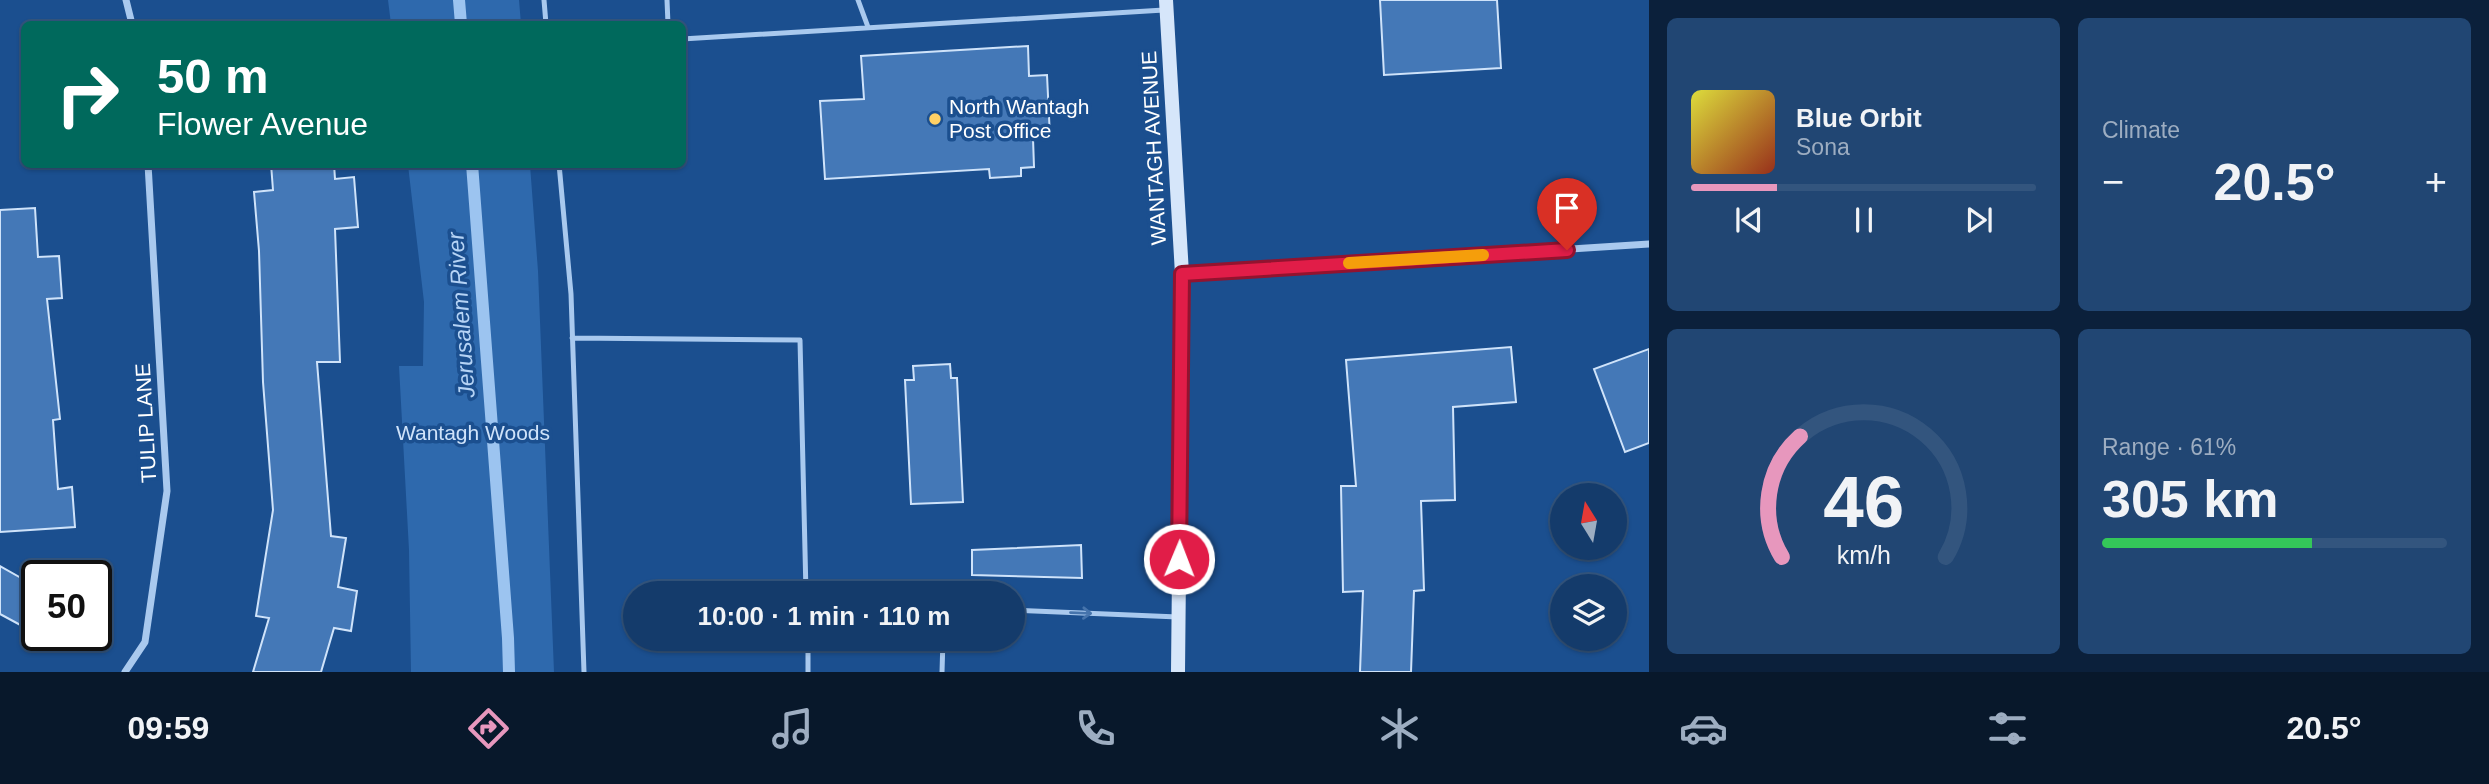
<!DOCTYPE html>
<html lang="en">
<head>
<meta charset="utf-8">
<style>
	body { margin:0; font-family:Arial,sans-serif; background:#214673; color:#f1f3f6; height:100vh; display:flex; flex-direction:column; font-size:26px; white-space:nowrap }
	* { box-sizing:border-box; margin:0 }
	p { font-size:23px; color:#9dadc1 }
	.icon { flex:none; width:38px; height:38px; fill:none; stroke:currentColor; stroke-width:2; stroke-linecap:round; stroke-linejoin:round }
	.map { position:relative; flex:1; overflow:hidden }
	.drawer { display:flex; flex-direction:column; gap:18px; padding:18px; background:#0b203b; width:840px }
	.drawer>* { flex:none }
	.guide { position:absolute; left:21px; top:21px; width:665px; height:147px; border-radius:10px; box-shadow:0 2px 5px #0004,0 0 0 2px #33557e; background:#00695c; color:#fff; overflow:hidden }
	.needle { width:46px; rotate:349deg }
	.buttons { position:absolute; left:1550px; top:483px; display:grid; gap:14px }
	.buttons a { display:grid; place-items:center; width:77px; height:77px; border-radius:50%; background:#143b6b; box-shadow:0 2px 5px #0004,0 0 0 2px #33557e; font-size:35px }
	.speed { position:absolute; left:21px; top:560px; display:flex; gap:14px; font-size:35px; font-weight:700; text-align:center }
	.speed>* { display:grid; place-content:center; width:91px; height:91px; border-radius:50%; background:#143b6b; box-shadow:0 2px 5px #0004,0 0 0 2px #33557e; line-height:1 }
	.speed .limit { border:4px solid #111; border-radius:10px; background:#fff; color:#111 }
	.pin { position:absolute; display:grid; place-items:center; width:60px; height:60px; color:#fff; margin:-72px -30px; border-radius:50% 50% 50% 0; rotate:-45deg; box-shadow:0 0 7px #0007 }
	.pin .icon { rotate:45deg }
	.me { position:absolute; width:77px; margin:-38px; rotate:1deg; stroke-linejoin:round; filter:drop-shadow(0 0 5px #0008) }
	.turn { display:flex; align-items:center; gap:24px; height:147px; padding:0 21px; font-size:32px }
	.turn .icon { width:91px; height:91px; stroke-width:2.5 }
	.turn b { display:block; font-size:49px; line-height:60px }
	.big { font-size:52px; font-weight:800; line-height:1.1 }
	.drawer .tile { flex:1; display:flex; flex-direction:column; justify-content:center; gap:10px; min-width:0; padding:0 24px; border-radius:10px; background:#214673 }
	.drawer .dial { align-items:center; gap:0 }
	.dial svg { height:182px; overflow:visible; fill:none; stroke:#33557e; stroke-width:7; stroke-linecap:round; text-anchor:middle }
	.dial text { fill:#f1f3f6; stroke:none }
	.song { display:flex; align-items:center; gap:21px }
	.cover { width:84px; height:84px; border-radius:10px; background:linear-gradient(135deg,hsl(60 70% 55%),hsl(10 70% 35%)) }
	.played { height:7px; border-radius:4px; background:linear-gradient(90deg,#e797bd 25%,#33557e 25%) }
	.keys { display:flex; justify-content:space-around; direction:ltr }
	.heat { display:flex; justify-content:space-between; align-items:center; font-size:38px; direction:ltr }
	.charge { height:10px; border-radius:5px; background:linear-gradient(90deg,#34c759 61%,#33557e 0) }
	.drawer .tiles { flex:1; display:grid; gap:18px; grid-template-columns:repeat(2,1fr) }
	.trip { position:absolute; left:623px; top:581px; width:402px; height:70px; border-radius:35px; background:#143b6b; box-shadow:0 2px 5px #0004,0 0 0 2px #33557e; font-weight:800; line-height:70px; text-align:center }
	.tab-bar { display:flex; height:112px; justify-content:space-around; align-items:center; background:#08182b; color:#9dadc1 }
	.tab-bar .icon { width:49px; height:49px }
	.tab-bar .active { color:#e797bd }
	.tab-bar b { font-size:32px; color:#f1f3f6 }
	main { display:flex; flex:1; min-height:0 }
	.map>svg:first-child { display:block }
</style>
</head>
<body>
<main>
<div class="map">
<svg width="1649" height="672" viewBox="0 0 1649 672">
	<rect width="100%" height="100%" fill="#1b4f8f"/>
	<path fill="#2e69ad" d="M 388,0 L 519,0 L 521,24 L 391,24 Z
		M 408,165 L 530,165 L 538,271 L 554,672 L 411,672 L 409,550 L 399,366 L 423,366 L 424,302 Z"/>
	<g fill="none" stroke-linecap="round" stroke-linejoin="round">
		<path stroke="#9cc4f0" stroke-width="12" d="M 459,0 L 461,24
			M 472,164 L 508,638 L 509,672"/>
	</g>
	<path fill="#4478b7" stroke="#cfe3fa" stroke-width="2" d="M 1380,0 L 1497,0 L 1501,68 L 1384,75 Z
		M 1028,46 L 1029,76 L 1047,75 L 1050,137 L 1033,138 L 1034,167 L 1021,168 L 1021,176 L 990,178 L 989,169 L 825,179 L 820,101 L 864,99 L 861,56 Z
		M 271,164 L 334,164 L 335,179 L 354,177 L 358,227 L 335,229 L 340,362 L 317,362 L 331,536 L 346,538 L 338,587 L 357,591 L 351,631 L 334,628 L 321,672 L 253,672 L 269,618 L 256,616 L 273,510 L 263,382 L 259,251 L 254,192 L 273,190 Z
		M 35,208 L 38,257 L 59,256 L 62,298 L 47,299 L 60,419 L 53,420 L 58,489 L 72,487 L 75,527 L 0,532 L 0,210 Z
		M 1511,347 L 1516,402 L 1453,407 L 1455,500 L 1421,501 L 1424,590 L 1414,591 L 1411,672 L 1360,672 L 1363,591 L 1343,592 L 1341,486 L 1356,486 L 1346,360 Z
		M 1649,349 L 1649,443 L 1625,452 L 1594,369 Z
		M 950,364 L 951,378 L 957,378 L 963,502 L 911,504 L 905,380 L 914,380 L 913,366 Z
		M 1081,545 L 1082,578 L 972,575 L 972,550 Z
		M 0,566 L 37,587 L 37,634 L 0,614 Z"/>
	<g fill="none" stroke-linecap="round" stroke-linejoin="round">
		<path stroke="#a9c9ee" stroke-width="5" d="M 544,0 L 546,24
			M 667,0 L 668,24
			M 858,0 L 868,27
			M 682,39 L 1164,10
			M 559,164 L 571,294 L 584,672
			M 572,338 L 800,340 L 806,593
			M 1013,610 L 1178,617
			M 808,639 L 808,672
			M 942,672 L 943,639"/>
		<path stroke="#a9c9ee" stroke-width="7" d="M 126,0 L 132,24
			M 1182,274 L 1649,244
			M 125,672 L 145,642 L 167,491 L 148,164"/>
		<path stroke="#d6e6fa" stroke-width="14" d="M 1166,0 L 1182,274 L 1178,672"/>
	</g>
	<defs><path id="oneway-shaft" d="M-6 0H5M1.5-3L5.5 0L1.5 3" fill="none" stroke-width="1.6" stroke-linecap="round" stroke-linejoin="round" transform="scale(1.75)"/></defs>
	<use stroke="#4674ac" href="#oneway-shaft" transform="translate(1081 613) rotate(2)"/>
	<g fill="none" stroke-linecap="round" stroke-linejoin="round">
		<g stroke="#92132f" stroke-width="18">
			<path id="route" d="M 1179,559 L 1182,274 L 1567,250"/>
		</g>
		<use href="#route" stroke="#e11d48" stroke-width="12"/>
		<path stroke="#f59e0b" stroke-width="12" d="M 1349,263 L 1483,255"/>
	</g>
	<circle fill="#ffd166" stroke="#1b4f8f" stroke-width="2.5" cx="935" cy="119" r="7"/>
	<g text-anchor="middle" stroke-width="7" stroke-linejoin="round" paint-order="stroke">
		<g font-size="21" fill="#fff" stroke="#1b4f8f" text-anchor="start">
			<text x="949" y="114">North Wantagh<tspan x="949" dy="24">Post Office</tspan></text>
		</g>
		<g font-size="21" fill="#fff" stroke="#1b4f8f">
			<text transform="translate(1154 148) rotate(-93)" y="7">WANTAGH AVENUE</text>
			<text transform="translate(146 423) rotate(-93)" y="7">TULIP LANE</text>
		</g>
		<g font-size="21" fill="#cfe3fa" stroke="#1b4f8f">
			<text x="473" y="440">Wantagh Woods</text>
		</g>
		<g font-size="23" font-style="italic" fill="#b5d3f5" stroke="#1b4f8f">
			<text transform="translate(461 315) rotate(-94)" y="8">Jerusalem River</text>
		</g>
	</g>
</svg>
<div class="buttons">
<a><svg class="needle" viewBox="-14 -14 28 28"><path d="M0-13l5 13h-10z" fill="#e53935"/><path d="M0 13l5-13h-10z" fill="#9dadc1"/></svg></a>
<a><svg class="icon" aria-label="layers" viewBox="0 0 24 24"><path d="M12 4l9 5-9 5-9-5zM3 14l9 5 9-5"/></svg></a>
</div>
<div class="speed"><div class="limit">50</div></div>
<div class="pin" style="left:1567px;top:250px;background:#d93025"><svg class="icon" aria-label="arrive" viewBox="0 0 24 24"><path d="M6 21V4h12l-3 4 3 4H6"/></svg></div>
<svg class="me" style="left:1179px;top:559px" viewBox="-20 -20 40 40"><circle r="17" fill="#e11d48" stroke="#fff" stroke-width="3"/><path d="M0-11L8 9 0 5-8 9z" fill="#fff"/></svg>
<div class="trip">10:00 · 1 min · 110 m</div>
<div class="guide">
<div class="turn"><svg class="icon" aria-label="right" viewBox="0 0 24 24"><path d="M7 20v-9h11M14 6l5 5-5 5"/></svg><div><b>50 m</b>Flower Avenue</div></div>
</div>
</div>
<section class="drawer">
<div class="tiles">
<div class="tile">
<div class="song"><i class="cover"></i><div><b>Blue Orbit</b><p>Sona</p></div></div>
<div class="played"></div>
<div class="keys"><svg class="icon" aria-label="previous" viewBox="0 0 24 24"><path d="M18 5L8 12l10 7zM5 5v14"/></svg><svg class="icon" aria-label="pause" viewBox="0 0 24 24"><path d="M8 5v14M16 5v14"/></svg><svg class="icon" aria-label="next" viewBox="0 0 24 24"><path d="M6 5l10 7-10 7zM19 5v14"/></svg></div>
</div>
<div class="tile"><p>Climate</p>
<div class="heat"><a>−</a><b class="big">20.5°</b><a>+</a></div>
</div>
<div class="tile dial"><svg viewBox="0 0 100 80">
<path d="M14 69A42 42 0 1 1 86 69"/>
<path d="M14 69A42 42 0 0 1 22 16" stroke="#e797bd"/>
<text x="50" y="56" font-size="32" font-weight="700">46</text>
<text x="50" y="72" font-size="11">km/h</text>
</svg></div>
<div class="tile"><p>Range · 61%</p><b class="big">305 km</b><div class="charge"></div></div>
</div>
</section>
</main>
<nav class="tab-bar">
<b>09:59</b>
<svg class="icon active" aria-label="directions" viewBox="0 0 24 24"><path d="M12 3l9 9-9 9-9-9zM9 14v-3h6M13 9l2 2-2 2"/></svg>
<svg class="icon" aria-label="music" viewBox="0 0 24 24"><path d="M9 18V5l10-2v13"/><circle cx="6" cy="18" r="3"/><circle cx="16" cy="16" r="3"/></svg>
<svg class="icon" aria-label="phone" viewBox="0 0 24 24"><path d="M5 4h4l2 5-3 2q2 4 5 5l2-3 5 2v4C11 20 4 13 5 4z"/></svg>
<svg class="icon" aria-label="climate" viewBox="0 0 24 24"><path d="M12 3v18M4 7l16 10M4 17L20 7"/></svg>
<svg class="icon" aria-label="car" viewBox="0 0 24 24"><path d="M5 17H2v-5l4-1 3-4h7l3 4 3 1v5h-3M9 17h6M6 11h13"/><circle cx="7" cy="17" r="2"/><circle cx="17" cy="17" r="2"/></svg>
<svg class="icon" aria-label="filters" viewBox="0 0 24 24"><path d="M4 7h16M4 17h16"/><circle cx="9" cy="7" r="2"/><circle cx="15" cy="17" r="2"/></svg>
<b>20.5°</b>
</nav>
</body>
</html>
